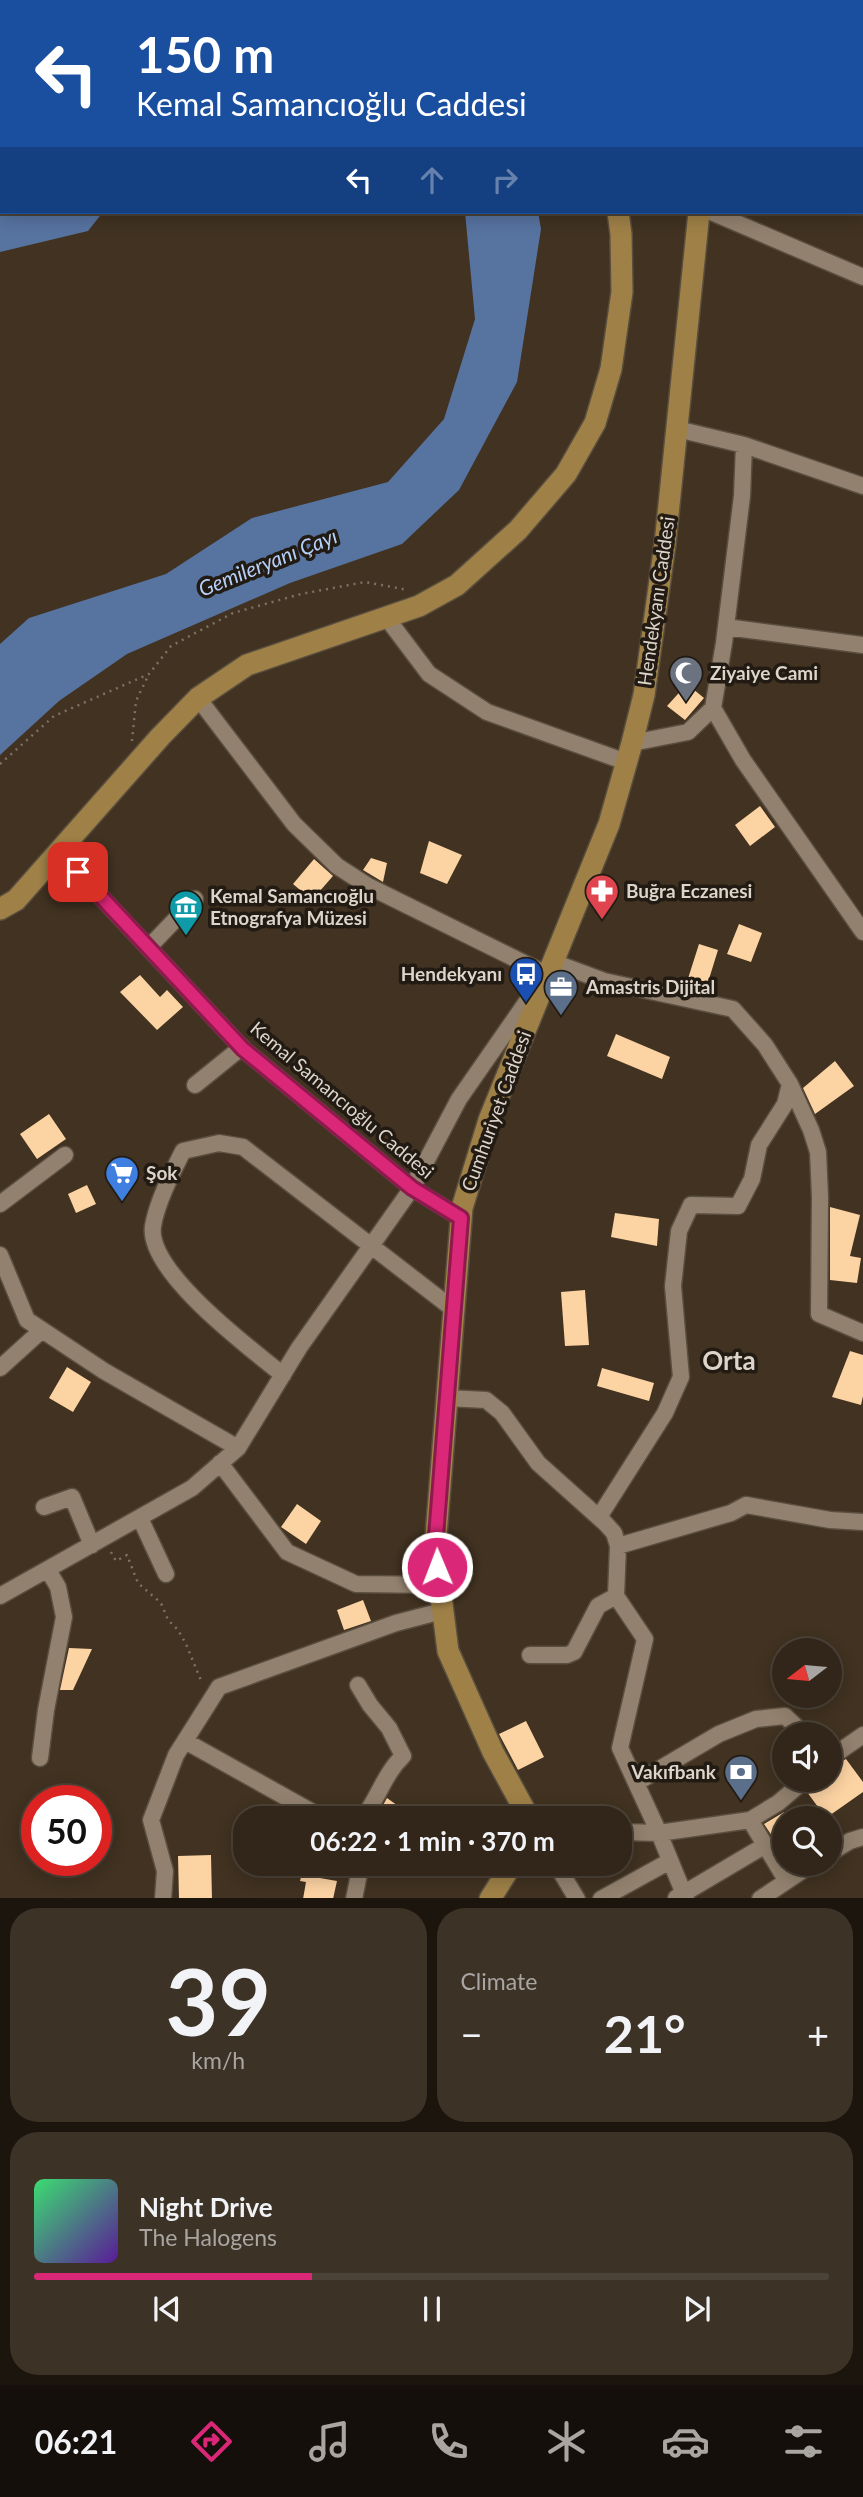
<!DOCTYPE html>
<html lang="en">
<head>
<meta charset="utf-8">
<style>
	body { margin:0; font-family:Lato,sans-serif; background:#3d3226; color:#f1f3f6; height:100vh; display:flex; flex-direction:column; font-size:26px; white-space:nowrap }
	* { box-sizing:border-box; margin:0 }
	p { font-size:23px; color:#a8a5a2 }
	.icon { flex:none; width:38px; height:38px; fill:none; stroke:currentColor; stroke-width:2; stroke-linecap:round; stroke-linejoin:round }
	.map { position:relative; height:1898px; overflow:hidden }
	.panel { display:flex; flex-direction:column; gap:10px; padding:10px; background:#1b150e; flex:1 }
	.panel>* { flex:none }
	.guide { position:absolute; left:0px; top:0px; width:864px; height:214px; box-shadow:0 4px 18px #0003,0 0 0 2px #4c4338; background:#1a4fa0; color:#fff; overflow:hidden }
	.needle { width:46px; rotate:254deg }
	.buttons { position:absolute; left:772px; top:1638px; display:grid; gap:14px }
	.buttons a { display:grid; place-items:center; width:70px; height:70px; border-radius:50%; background:#312619; box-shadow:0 4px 18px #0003,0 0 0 2px #4c4338; font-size:35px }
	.speed { position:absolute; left:21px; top:1785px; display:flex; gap:14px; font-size:35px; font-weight:700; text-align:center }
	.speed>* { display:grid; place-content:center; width:91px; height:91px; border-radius:50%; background:#312619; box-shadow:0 4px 18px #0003,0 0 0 2px #4c4338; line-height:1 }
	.speed .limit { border:10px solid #d22; background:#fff; color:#111 }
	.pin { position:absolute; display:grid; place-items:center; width:60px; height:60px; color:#fff; margin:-30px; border-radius:14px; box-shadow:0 4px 10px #0006 }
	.me { position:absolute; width:77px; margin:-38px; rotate:359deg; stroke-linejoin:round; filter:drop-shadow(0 0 5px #0008) }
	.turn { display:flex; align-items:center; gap:24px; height:147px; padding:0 21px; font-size:32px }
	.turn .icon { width:91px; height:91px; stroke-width:2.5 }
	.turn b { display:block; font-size:49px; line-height:60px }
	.lanes { display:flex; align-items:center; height:66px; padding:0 21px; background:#0003; justify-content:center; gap:35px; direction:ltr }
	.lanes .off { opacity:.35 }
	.big { font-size:52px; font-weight:700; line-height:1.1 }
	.panel .widget { flex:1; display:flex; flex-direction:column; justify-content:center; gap:10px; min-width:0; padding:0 24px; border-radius:28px; background:#3d3226 }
	.panel .dial { align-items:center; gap:0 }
	.dial b { font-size:91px; line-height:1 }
	.song { display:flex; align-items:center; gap:21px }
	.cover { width:84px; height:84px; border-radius:10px; background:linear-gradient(135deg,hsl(140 70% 55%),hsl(270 70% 35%)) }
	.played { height:7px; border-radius:4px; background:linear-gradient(90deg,#db2777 35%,#4c4338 35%) }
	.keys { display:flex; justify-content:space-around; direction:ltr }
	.heat { display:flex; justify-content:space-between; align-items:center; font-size:38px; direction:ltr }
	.panel .tiles { flex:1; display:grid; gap:10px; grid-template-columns:1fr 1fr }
	.widget:last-child { grid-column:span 2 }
	.trip { position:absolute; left:233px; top:1806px; width:399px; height:70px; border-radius:28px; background:#312619; box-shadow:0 4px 18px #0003,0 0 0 2px #4c4338; font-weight:700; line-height:70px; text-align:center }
	.tabs { display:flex; height:112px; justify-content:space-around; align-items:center; background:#140f0a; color:#a8a5a2 }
	.tabs .icon { width:49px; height:49px }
	.tabs .on { color:#db2777 }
	.tabs b { font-size:32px; color:#f1f3f6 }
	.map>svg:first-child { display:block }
</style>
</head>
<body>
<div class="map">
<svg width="863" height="1899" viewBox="0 0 863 1899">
	<rect width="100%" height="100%" fill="#413221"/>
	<path fill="#5773a0" d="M 0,172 L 2,172 L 2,212 L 103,212 L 88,231 L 0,252 Z
		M 465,212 L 538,212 L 541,229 L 517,382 L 459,490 L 402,544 L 290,583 L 127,654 L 59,701 L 0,755 L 0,644 L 29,618 L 166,574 L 252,518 L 388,482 L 444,419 L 475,319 Z"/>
	<path fill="#fcd3a3" d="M 687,684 L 704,698 L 685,720 L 667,706 Z
		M 760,806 L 775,827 L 750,846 L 735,825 Z
		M 429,841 L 462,855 L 447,884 L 420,873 Z
		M 371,858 L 387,863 L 383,882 L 363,870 Z
		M 314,859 L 333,876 L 312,900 L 293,884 Z
		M 739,924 L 762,933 L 751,962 L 727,954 Z
		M 699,944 L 718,950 L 705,992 L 685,988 Z
		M 140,975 L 160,997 L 167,990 L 183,1007 L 157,1030 L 120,992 Z
		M 616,1034 L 670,1057 L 662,1079 L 607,1056 Z
		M 835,1061 L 854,1086 L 815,1114 L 803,1088 Z
		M 49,1114 L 66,1139 L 37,1159 L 20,1134 Z
		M 87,1185 L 96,1204 L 76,1213 L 68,1194 Z
		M 830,1207 L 860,1215 L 850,1256 L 861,1258 L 857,1283 L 830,1280 Z
		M 615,1213 L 659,1219 L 657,1246 L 611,1237 Z
		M 585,1290 L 589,1345 L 565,1346 L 561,1292 Z
		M 850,1351 L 863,1355 L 863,1396 L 861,1405 L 832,1397 Z
		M 67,1367 L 91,1382 L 73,1412 L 49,1398 Z
		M 602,1368 L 654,1383 L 649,1401 L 597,1386 Z
		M 297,1504 L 321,1521 L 306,1544 L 281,1527 Z
		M 363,1600 L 371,1621 L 344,1630 L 337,1610 Z
		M 69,1648 L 92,1649 L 73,1690 L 60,1690 Z
		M 526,1721 L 544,1757 L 518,1770 L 499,1734 Z
		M 846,1759 L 863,1782 L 863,1792 L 826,1818 L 807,1792 L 815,1784 L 815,1780 L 830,1780 L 830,1768 Z
		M 387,1798 L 415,1818 L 376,1818 Z
		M 784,1812 L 784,1833 L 774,1839 L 764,1824 Z
		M 211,1855 L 212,1899 L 179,1899 L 178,1856 Z
		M 304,1866 L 316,1869 L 314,1877 L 337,1881 L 333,1899 L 303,1899 L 306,1882 L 300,1881 Z"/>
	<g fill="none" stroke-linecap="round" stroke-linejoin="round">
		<g stroke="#5a4e3f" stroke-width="19">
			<path id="minor" d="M 863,117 L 863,116
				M 863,200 L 863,201
				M 711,212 L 863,277
				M 677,429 L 744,445 L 863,486
				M 386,617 L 429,674 L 487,712 L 626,762
				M 726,627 L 863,645
				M 713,708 L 743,760 L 863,932
				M 632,743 L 688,732 L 713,708 L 724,643 L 742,496 L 744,445
				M 60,853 L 243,1049 L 412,1188 L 461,1218
				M 149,947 L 195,899
				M 553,962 L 604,981 L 733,1009 L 765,1045 L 790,1084 L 785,1104 L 759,1145 L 752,1179 L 738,1206 L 691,1205 L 679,1231 L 673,1286 L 681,1377 L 665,1413 L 599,1517
				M 790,1084 L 811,1130 L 818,1152 L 820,1197 L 819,1314 L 863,1333
				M 195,1085 L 242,1047
				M 0,1204 L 65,1155
				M 0,1255 L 27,1320 L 104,1371 L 238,1448
				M 0,1368 L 42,1330
				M 283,1375 C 250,1348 146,1271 153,1226 C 157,1202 172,1173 183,1151 L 219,1143 L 243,1147 L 453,1309
				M 446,1398 L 486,1400 L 502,1413 L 538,1463 L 605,1523 L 614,1533 L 618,1546 L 616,1596 L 645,1639 L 620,1748 L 659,1833 L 686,1899
				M 220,1463 L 287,1552 L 356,1584 L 439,1585
				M 44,1507 L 72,1497 L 92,1545
				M 140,1518 L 166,1574
				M 618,1546 L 731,1513 L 746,1505 L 830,1520 L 863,1522
				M 0,1596 L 192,1488 L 238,1448 L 299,1348 L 412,1188 L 459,1099 L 546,974 L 368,886 L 337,866 L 294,824 L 198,698
				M 530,1655 L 567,1655 L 574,1652 L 598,1606 L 616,1596
				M 358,1685 L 370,1705 L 389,1728 L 403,1756 C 385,1773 378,1798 363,1818
				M 185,1741 L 323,1818
				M 40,1758 L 46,1710 L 64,1617 L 58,1587 L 48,1570
				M 830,1758 L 863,1735
				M 636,1783 L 719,1734 L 756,1719 L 785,1716 L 804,1734
				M 750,1820 L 786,1880
				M 620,1832 L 659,1833 L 750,1820 L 778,1803 L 805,1780
				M 830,1853 L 850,1841 L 863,1837
				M 556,1864 L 577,1899
				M 676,1898 L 764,1846
				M 163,1899 L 165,1871 L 151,1820 L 176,1755 L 219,1687 L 396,1623 L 442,1611
				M 354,1899 L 361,1864
				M 601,1899 L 670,1861
				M 760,1899 L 812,1864"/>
		</g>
		<g stroke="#5a4e3f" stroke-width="24">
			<path id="major" d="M 579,0 L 580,2
				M 721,2 L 722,0
				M 0,909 L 16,900 L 160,737 L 198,698 L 247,665 L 419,606 L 457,585 L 518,530 L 566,474 L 595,423 L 611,369 L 622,292 L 621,234 L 618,212
				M 529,1818 L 493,1752 L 448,1651 L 435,1549 L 462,1208 L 489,1120 L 609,824 L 632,743 L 644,695 L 665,544 L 699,212
				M 490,1899 L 512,1864"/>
		</g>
		<path stroke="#7e7264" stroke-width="2.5" stroke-dasharray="2 5" stroke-linecap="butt" d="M 132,741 L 136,701 L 149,674
			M 0,764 L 54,716 L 149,674 L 171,646 L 233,613 L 301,594 L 365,582 L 408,590
			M 111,1552 L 116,1561 L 127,1555 L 138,1583 L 161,1603 L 168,1620 L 178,1630 L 186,1644 L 202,1683"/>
		<use href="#minor" stroke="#92816e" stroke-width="16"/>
		<use href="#major" stroke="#9f8147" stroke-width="21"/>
	</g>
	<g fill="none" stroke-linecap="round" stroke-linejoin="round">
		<g stroke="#8e194d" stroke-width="18">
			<path id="route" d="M 78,872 L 243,1049 L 412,1188 L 461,1218 L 435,1549 L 437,1567"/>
		</g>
		<use href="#route" stroke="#db2777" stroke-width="12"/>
	</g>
	<defs>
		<g id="mosque-pin" transform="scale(1.75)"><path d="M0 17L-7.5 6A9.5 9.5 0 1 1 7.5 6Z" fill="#6b7280" stroke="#221b14"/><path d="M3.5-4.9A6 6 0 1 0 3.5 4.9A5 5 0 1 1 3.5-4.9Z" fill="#fff"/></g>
		<g id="pharmacy-pin" transform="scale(1.75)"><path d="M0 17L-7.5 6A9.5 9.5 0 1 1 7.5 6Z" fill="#e0444e" stroke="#221b14"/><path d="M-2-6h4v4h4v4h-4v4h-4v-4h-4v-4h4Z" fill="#fff"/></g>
		<g id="museum-pin" transform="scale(1.75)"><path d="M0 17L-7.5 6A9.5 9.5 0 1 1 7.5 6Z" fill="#0f9aa8" stroke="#221b14"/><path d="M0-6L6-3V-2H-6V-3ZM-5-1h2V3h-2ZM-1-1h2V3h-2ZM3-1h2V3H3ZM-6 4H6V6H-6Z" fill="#fff"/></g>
		<g id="bus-pin" transform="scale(1.75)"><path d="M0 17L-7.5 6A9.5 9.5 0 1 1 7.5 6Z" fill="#1a4fb4" stroke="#221b14"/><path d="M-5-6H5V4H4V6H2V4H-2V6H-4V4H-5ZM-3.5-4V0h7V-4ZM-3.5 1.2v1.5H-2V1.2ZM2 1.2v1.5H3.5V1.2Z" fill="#fff"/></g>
		<g id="office-pin" transform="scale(1.75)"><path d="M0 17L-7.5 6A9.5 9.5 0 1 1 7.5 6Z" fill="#5c6f8a" stroke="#221b14"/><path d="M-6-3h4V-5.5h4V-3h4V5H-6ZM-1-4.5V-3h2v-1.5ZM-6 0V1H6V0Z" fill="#fff"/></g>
		<g id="supermarket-pin" transform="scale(1.75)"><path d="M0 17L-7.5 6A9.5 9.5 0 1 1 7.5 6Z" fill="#3f7fe0" stroke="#221b14"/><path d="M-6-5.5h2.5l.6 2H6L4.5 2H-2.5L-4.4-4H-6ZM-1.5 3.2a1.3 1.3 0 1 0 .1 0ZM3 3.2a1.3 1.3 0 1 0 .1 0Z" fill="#fff"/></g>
		<g id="bank-pin" transform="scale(1.75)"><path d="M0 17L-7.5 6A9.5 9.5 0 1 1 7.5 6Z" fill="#5c6f8a" stroke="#221b14"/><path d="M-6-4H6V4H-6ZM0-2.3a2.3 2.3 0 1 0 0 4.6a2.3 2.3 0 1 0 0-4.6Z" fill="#fff"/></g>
	</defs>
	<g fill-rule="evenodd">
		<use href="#mosque-pin" x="686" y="673"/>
		<use href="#pharmacy-pin" x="602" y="891"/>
		<use href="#museum-pin" x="186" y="907"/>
		<use href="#bus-pin" x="526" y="974"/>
		<use href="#office-pin" x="561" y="987"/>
		<use href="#supermarket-pin" x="122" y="1173"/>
		<use href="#bank-pin" x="741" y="1772"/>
	</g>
	<g text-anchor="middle" stroke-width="7" stroke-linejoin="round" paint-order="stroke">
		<g font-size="19" fill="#ddd4ca" stroke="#221b14">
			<text transform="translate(656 601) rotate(-82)" y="7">Hendekyanı Caddesi</text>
			<text transform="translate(342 1100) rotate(40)" y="7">Kemal Samancıoğlu Caddesi</text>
			<text transform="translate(496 1111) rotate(-70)" y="7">Cumhuriyet Caddesi</text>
		</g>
		<g font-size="19" font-weight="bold" fill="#ddd4ca" stroke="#221b14" text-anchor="start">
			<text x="710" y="680">Ziyaiye Cami</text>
			<text x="626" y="898">Buğra Eczanesi</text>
			<text x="210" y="903">Kemal Samancıoğlu<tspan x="210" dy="22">Etnografya Müzesi</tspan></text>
			<text x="502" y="981" text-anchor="end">Hendekyanı</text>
			<text x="586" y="994">Amastris Dijital</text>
			<text x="146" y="1180">Şok</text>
			<text x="716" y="1779" text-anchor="end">Vakıfbank</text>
		</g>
		<g font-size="21" font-style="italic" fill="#b6d0fa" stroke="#221b14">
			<text transform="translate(268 563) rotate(-22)" y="7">Gemileryanı Çayı</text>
		</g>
		<g font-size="26" font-weight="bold" fill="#ddd4ca" stroke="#221b14">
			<text x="729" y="1370">Orta</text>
		</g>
	</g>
</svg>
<div class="buttons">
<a><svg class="needle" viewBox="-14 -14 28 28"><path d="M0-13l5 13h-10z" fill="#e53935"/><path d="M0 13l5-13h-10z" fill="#a8a5a2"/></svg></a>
<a><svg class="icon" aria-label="sound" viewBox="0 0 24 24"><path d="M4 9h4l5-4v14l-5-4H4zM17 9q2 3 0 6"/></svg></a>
<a><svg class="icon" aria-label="search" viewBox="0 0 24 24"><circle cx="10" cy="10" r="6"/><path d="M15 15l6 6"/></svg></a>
</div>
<div class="speed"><div class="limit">50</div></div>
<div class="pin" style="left:78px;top:872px;background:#d93025"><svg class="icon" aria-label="arrive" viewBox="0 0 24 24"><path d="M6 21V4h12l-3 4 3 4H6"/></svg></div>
<svg class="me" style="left:437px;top:1567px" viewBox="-20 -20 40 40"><circle r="17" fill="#db2777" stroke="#fff" stroke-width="3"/><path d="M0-11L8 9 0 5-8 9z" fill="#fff"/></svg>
<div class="trip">06:22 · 1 min · 370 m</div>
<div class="guide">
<div class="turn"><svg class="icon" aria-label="left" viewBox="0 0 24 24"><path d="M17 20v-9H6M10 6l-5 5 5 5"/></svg><div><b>150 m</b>Kemal Samancıoğlu Caddesi</div></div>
<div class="lanes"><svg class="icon" aria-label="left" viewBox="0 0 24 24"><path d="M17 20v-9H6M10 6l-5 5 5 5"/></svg><svg class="icon off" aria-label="ahead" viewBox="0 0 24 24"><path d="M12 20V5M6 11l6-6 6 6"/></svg><svg class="icon off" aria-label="right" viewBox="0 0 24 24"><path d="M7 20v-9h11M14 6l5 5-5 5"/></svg></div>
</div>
</div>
<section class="panel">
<div class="tiles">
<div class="widget dial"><b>39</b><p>km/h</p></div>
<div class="widget"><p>Climate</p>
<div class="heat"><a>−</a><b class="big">21°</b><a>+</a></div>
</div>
<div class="widget">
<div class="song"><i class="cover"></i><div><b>Night Drive</b><p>The Halogens</p></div></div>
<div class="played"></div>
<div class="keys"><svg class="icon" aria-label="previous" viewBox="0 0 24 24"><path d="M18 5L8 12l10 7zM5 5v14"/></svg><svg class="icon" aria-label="pause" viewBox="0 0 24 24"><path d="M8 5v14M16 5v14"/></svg><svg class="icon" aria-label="next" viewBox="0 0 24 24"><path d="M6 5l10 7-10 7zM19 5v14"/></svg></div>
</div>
</div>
</section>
<nav class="tabs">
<b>06:21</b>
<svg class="icon on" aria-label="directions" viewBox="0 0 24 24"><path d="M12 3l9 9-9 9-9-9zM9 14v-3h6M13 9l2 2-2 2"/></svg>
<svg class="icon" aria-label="music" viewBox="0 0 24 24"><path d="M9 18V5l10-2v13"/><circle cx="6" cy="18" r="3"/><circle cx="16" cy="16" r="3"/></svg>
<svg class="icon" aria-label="phone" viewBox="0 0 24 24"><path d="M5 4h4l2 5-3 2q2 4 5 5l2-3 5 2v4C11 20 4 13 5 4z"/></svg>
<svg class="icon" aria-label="climate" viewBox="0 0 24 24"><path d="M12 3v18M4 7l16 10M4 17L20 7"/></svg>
<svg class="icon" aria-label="car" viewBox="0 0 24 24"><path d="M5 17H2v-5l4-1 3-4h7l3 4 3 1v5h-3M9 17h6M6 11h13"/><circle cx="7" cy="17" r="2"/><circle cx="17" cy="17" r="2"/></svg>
<svg class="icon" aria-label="filters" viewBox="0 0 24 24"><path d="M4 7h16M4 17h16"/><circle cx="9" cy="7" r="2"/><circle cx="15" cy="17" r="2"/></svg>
</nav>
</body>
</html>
